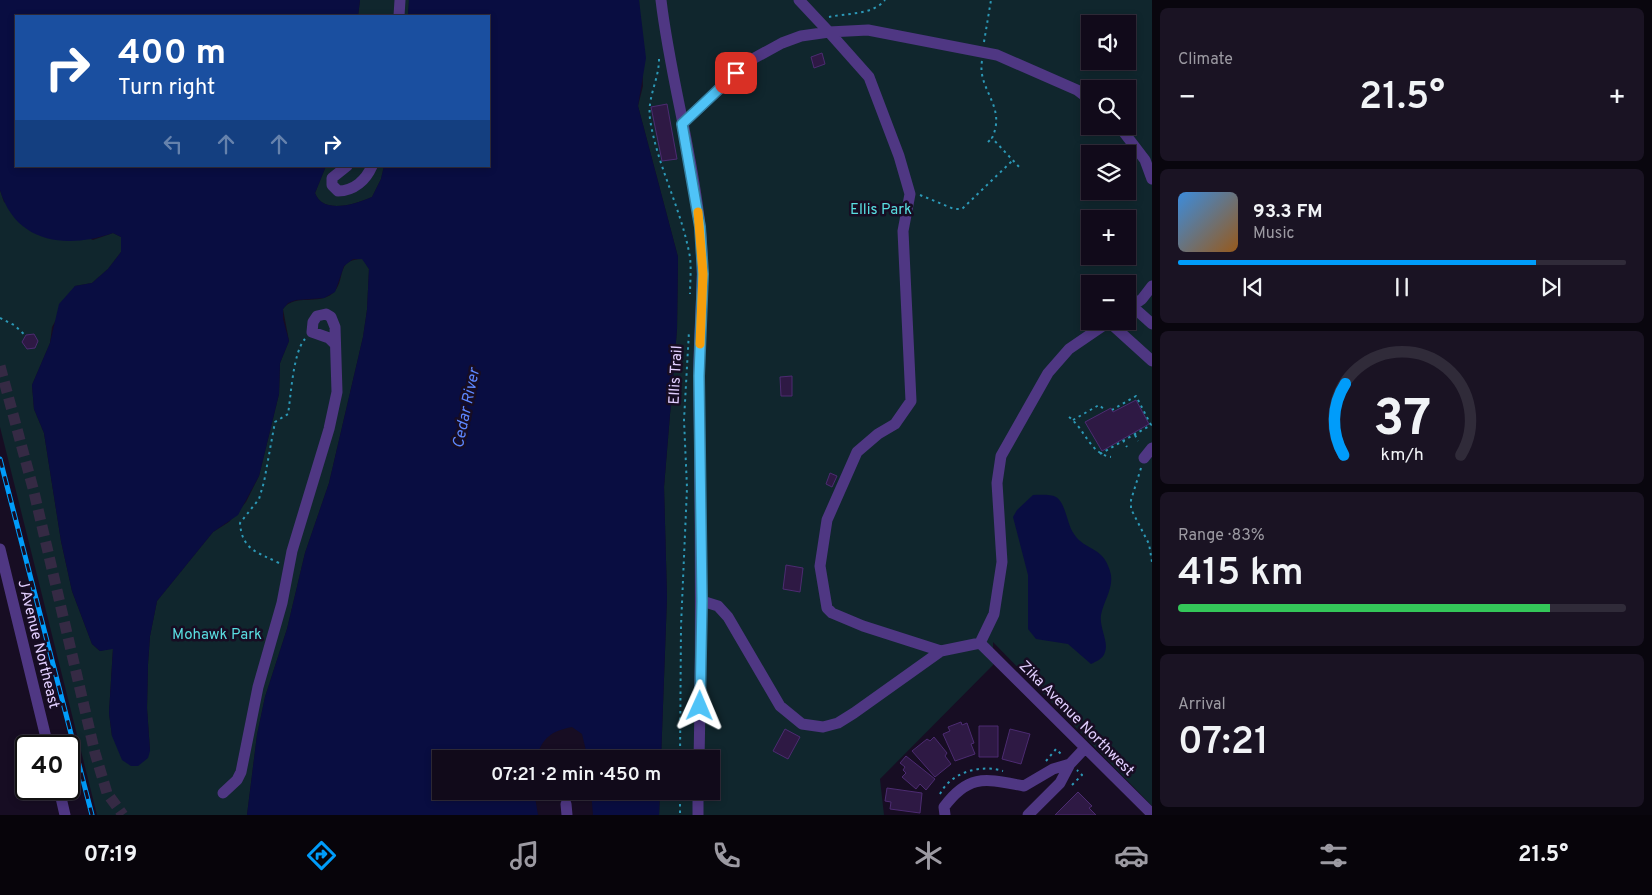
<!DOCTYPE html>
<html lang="en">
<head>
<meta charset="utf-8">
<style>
	body { margin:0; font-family:Overpass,sans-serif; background:#1a1323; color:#f1f3f6; height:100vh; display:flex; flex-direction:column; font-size:19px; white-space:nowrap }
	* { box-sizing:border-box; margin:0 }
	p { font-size:16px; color:#9c9aa2 }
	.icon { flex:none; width:28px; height:28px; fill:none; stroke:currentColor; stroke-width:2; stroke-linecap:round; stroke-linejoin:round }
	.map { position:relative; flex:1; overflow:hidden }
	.details { display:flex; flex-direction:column; gap:8px; padding:8px; background:#09060e; width:500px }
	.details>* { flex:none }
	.hud { position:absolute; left:15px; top:15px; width:475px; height:152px; border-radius:0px; box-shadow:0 2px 8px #0003,0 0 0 1px #302b39; background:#1a4fa0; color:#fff; overflow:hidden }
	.buttons { position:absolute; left:1081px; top:15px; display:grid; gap:10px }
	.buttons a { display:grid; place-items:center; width:55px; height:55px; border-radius:0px; background:#110a1a; box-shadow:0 2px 8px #0003,0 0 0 1px #302b39; font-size:25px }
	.speed { position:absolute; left:15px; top:735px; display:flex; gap:10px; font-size:25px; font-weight:700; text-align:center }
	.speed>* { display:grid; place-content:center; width:65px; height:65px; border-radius:50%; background:#110a1a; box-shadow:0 2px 8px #0003,0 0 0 1px #302b39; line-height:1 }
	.speed .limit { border:2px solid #111; border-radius:8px; background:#fff; color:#111 }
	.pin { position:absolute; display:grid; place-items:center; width:42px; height:42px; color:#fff; margin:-21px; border-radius:10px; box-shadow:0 2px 8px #0006 }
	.me { position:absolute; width:55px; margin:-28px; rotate:1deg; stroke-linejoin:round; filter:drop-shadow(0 0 4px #0008) }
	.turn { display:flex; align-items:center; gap:18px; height:105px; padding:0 20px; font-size:22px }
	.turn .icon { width:65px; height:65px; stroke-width:2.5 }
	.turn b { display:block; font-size:35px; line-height:42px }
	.lanes { display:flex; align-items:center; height:48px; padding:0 20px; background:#0003; justify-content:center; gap:25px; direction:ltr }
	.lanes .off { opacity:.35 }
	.big { font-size:38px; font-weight:600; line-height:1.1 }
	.details .widget { flex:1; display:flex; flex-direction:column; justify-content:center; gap:8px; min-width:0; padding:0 18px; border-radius:8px; background:#1a1323 }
	.details .dial { align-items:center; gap:0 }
	.dial svg { height:130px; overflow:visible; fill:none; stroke:#302b39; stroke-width:7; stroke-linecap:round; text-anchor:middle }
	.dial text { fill:#f1f3f6; stroke:none }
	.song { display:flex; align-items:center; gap:15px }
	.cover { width:60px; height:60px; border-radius:8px; background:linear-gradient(135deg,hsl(210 70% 55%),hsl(30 70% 35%)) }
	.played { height:5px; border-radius:2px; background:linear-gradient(90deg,#009cfa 80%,#302b39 80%) }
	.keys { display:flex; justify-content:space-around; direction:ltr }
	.heat { display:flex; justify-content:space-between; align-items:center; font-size:28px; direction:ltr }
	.charge { height:8px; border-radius:4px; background:linear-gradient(90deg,#34c759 83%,#302b39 0) }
	.trip { position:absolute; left:432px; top:750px; width:288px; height:50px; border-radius:0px; background:#110a1a; box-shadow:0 2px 8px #0003,0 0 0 1px #302b39; font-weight:600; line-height:50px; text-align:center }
	.tab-bar { display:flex; height:80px; justify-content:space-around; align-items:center; background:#07040a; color:#9c9aa2 }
	.tab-bar .icon { width:35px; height:35px }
	.tab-bar .active { color:#009cfa }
	.tab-bar b { font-size:22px; color:#f1f3f6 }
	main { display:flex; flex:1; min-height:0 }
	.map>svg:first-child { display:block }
</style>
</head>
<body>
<main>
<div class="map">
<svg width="1152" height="815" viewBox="0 0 1152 815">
	<rect width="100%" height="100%" fill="#170d23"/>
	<path fill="#10262d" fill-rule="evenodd" d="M 360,0 L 409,0 L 408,16 L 358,16 Z
		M 639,0 L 1152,0 L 1152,806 L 993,642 L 993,665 L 880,779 L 884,815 L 659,815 L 660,791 L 711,791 L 711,759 L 661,759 L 667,597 L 664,487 L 677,329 L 678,257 L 638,106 L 643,86 ZM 1090,24 L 1128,24 L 1128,61 L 1090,61 ZM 1090,89 L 1128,89 L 1128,126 L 1090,126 ZM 1090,154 L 1128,154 L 1128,191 L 1090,191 ZM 1090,219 L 1128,219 L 1128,256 L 1090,256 ZM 1090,284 L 1128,284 L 1128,321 L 1090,321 Z
		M 326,166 L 384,166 L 381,179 L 372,197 C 356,204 323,215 315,193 Z
		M 0,190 L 4,202 L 93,240 L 113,233 L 121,237 L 121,252 L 108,269 L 92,283 L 75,286 L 52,327 L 50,343 L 32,385 L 34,409 L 44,433 L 61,541 L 72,591 L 92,644 L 100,651 L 113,648 L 109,713 L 112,736 L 150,751 L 147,708 L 148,664 L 150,636 L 157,601 L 213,532 L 229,522 L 246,502 L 259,476 L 279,394 L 280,363 L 289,341 L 283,309 C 295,293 318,306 333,293 C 347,280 334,259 363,259 L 369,269 L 367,310 L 363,337 L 329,483 L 305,553 L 287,629 L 265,697 L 257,735 L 247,815 L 97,815 L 0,427 Z"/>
	<path fill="#090d41" d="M 0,0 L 360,0 L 358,16 L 16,16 L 16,166 L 326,166 L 315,193 C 323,215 356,204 372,197 L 381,179 L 384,166 L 489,166 L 489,16 L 408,16 L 409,0 L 639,0 L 646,58 L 638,106 L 678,257 L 677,329 L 664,487 L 667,597 L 661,759 L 588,759 L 582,734 L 572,727 C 551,731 542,738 536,759 L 441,759 L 441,791 L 534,791 L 538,815 L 247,815 L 257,735 L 265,697 L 287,629 L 305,553 L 329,483 L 363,337 L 367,310 L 369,269 L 362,259 L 353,259 L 344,266 L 335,292 L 324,298 L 296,300 L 288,303 L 283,309 L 283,319 L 289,341 L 280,363 L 279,394 L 259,476 L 238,515 L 213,532 L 157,601 L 150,636 L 148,664 L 147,708 L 150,751 L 148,758 L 138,766 L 131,766 L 122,760 L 112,736 L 109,713 L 113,649 L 100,651 L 92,644 L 72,591 L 61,541 L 44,433 L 34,409 L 32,385 L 50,343 L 59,304 L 75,286 L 92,283 L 108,269 L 121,252 L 121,237 L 113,233 C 67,249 16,244 0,190 Z
		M 1033,495 C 1040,495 1050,494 1056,497 C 1066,503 1067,525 1074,534 C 1085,551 1103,546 1110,571 C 1115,586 1104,600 1101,615 C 1099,627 1109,642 1105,652 C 1103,659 1097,661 1091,664 L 1068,644 L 1036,639 L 1028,629 L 1028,575 L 1013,517 L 1017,510 Z
		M 591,791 L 660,791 L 659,815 L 593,815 Z"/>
	<path fill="#2e1944" stroke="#4c2b71" d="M 822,53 L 825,64 L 814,68 L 811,57 Z
		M 667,104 L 677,159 L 662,161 L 651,107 Z
		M 34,334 L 38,341 L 35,348 L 27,349 L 22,342 L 26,335 Z
		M 792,376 L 792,396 L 781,396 L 780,377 Z
		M 1136,400 L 1149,424 L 1102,451 L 1085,422 L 1111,408 L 1113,412 Z
		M 830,473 L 837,476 L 832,487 L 826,484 Z
		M 786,565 L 803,568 L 800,592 L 783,589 Z
		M 961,722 L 962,725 L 967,723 L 974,743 L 971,744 L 975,754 L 955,761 L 943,734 L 950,731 L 948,727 Z
		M 979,726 L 998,726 L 998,757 L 979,757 Z
		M 785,729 L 800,737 L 788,759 L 773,751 Z
		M 1010,729 L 1030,734 L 1021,764 L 1002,759 Z
		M 934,737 L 947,753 L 945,756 L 951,764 L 935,777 L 912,751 L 927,739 L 930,741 Z
		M 906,756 L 935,779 L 926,790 L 920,784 L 916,789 L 902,777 L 906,773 L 903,770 L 905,767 L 900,763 Z
		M 887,788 L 922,793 L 920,813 L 890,809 L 891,802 L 885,801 Z
		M 1078,792 L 1092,806 L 1089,808 L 1096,815 L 1055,815 Z"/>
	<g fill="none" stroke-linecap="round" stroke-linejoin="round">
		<path stroke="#352a44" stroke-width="11" stroke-dasharray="11 5.5" stroke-linecap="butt" d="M 0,366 L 34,492 L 95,753 L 107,793 L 123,815"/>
		<path stroke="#2c98b6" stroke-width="2" stroke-dasharray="2.5 4" stroke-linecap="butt" d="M 829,17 C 847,13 873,15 885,0
			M 984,42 L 991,0
			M 659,59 C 659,80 647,97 650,119 C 657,165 680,206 689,252 C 692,265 690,281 690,294
			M 982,61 C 977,90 1007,106 992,138 L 1021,169
			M 988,142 L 992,138
			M 920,195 L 954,209 L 962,209 L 1012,161
			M 0,318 L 14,325 L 25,335
			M 1069,417 C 1085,429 1090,454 1111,457
			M 1073,420 L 1099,405 L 1105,410
			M 1135,435 L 1138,441
			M 1123,440 L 1127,447
			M 1100,454 L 1151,425 L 1136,396 L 1112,410
			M 1141,468 L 1131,500 L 1131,509 L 1149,544 L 1152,562
			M 279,563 C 257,552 242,550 240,523 L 259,499 L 264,482 L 275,422 L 288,414 C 291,396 293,352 305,339
			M 680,759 L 681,626 L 687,488 L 684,420 L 689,331
			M 1046,761 L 1056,749 L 1063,756
			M 1072,785 L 1082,775 L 1077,770
			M 680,791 L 680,815
			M 940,794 C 951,772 981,764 1003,771"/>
		<path stroke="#4f3783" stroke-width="11" d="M 661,0 C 670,76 692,150 700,226 C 706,277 698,328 699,379 C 700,506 702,632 699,759
			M 799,0 L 829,32 L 868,30 L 997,55 L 1077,90 L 1090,100
			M 399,16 L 400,0
			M 682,124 L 749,61 L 782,43 L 801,36 L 829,32 L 869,77 L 899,156 L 910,194 L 903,231 L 911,401 L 895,424 L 878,434 L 857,452 L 827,520 L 820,566 L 827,608 L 832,613 L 863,626 L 941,651
			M 1119,126 L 1145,160 L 1152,179
			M 347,166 L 332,178 L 332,185 L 338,191 C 354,191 366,180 372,166
			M 1132,306 L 1152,324
			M 1128,309 L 1142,299 L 1152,286
			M 1109,322 L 1152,361
			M 1144,458 L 1152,448
			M 0,549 L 48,746
			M 702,601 L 718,606 L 728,617 L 780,706 L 802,724 L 823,727 L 838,723 L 854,713 L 941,651 L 980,643
			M 980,643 L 994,614 L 1002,562 L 997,483 L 1001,456 L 1048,373 L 1069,349 L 1110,321
			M 980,643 L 1152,814
			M 59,789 L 65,815
			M 223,793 L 237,780 L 241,772 L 258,687 L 282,603 L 292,551 L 329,429 L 337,392 L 335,327 L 331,317 L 326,314 L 317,316 L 313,322 L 312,332 L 329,338 L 335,344
			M 566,804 L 567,815
			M 698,815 L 698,791
			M 945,815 L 944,807 C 969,773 986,779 1024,786 L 1053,769 L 1070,764
			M 1028,815 L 1060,783 L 1070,764 L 1085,748"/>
		<g stroke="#009cfa" stroke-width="5">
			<path id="rail" d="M 0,459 L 92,815"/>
		</g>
		<use href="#rail" stroke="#170d23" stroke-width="3" stroke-dasharray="9" stroke-linecap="butt"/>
	</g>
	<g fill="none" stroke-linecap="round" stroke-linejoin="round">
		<g stroke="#337fa1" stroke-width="12">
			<path id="route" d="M 700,706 L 702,601 L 699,376 L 703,274 L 700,227 L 682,124 L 736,73"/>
		</g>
		<use href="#route" stroke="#4fc3f7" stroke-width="9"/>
		<path stroke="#f59e0b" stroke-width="9" d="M 698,212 L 703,274 L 700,344"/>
	</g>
	<g text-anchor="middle" stroke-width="5" stroke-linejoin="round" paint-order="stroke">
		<g font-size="15" fill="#59dee1" stroke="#170d23">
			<text x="881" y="214">Ellis Park</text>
			<text x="217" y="639">Mohawk Park</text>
		</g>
		<g font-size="15" fill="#e2cfff" stroke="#170d23">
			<text transform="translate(675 375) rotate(-87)" y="5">Ellis Trail</text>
			<text transform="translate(39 644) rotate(76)" y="5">J Avenue Northeast</text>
			<text transform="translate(1077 718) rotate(45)" y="5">Zika Avenue Northwest</text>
		</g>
		<g font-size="16" font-style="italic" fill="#5d87ff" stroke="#170d23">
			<text transform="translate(465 408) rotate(-78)" y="6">Cedar River</text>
		</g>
	</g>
</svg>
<div class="buttons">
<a><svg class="icon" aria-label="sound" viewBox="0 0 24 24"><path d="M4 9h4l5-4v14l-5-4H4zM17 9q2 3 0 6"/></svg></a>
<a><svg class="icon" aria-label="search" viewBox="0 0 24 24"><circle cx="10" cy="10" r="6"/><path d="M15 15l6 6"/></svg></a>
<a><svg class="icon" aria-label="layers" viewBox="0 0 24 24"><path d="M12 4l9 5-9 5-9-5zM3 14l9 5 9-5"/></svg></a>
<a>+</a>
<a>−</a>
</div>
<div class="speed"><div class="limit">40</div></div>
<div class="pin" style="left:736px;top:73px;background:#d93025"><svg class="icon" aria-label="arrive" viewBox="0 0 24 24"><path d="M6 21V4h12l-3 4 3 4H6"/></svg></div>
<svg class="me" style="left:700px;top:706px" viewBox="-20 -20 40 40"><path d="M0-17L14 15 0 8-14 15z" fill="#4fc3f7" stroke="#fff" stroke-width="4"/></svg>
<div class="trip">07:21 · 2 min · 450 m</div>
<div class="hud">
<div class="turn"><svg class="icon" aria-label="right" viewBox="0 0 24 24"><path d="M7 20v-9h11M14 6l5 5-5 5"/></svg><div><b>400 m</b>Turn right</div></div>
<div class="lanes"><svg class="icon off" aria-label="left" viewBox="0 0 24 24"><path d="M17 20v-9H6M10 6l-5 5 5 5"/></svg><svg class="icon off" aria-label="ahead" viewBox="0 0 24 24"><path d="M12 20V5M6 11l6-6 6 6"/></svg><svg class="icon off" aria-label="ahead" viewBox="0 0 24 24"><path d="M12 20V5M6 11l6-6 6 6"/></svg><svg class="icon" aria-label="right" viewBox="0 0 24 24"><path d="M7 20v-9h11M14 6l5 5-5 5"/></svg></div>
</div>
</div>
<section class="details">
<div class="widget"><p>Climate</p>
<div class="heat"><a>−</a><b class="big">21.5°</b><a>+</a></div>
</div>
<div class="widget">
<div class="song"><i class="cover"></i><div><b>93.3 FM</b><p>Music</p></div></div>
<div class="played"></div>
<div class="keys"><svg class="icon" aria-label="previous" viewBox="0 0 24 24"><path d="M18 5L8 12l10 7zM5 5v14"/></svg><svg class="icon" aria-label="pause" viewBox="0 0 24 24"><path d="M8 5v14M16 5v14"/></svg><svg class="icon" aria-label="next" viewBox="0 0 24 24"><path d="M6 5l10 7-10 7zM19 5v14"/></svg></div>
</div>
<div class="widget dial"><svg viewBox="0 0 100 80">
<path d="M14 69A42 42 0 1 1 86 69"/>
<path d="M14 69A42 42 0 0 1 15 25" stroke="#009cfa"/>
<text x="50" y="56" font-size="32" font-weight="700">37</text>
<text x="50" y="72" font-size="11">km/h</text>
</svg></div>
<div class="widget"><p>Range · 83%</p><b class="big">415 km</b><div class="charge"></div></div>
<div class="widget"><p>Arrival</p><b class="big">07:21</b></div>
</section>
</main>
<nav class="tab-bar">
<b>07:19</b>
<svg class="icon active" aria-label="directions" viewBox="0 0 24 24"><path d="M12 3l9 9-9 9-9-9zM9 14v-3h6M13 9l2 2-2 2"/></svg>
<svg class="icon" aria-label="music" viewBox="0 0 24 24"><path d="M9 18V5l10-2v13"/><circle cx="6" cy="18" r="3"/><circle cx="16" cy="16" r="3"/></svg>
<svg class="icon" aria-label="phone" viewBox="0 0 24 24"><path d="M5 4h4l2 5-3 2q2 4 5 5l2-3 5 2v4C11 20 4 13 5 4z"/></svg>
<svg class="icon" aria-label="climate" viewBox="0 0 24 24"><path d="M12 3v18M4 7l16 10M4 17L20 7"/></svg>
<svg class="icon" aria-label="car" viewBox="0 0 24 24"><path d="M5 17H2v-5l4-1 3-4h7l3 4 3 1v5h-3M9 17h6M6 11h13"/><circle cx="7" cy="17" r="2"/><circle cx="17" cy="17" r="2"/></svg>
<svg class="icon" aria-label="filters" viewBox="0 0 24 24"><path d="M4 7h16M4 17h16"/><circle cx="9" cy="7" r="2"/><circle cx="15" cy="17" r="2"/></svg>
<b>21.5°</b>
</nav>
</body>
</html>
